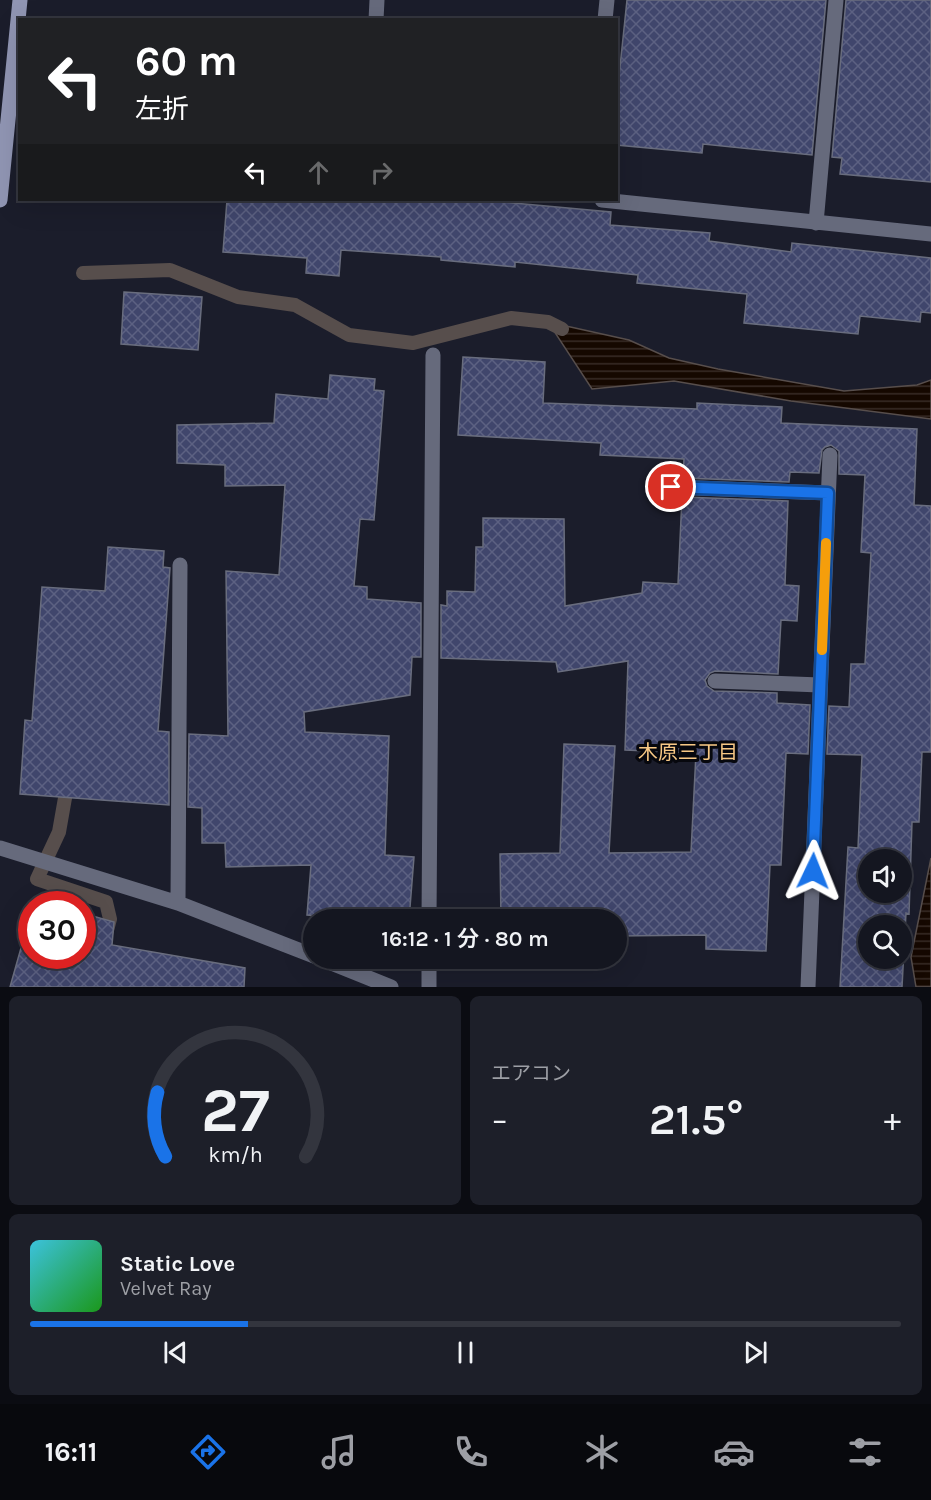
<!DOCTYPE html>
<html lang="ja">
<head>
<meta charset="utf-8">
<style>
	body { margin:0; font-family:Karla,"Noto Sans JP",sans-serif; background:#1d1f29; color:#f1f3f6; height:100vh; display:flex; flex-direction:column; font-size:22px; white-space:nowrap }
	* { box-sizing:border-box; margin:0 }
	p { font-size:20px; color:#9d9fa5 }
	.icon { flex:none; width:33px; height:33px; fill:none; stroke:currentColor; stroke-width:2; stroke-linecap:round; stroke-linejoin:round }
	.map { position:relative; height:987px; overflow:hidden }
	.drawer { display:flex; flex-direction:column; gap:9px; padding:9px; background:#0b0c12; flex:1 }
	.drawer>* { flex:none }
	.top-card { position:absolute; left:18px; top:18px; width:600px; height:183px; border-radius:0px; box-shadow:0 6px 24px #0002,0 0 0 2px #33353e; background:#202124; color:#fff; overflow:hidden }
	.controls { position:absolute; left:858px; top:849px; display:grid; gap:12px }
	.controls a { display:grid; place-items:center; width:54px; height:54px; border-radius:50%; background:#141620; box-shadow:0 6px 24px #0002,0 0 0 2px #33353e; font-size:30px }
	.speed { position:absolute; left:18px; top:891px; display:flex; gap:12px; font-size:30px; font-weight:700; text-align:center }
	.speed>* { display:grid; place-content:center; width:78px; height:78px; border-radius:50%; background:#141620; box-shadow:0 6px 24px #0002,0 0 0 2px #33353e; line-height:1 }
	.speed .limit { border:9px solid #d22; background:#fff; color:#111 }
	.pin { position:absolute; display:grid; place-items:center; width:51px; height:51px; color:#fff; margin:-26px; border:3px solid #fff; border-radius:50%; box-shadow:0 2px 6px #0007 }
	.me { position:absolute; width:66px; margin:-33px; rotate:2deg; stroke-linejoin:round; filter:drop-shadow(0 0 4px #0008) }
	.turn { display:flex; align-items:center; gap:21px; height:126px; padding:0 18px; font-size:27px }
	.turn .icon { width:78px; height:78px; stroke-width:2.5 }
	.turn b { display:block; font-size:42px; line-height:51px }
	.lanes { display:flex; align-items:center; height:57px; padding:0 18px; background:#0003; justify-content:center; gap:30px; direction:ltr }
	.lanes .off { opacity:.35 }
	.big { font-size:45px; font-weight:600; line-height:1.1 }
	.drawer .widget { flex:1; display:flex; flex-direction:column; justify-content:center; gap:9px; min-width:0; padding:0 21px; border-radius:9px; background:#1d1f29 }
	.drawer .dial { align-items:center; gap:0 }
	.dial svg { height:156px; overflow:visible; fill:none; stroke:#33353e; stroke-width:7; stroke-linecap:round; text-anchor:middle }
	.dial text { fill:#f1f3f6; stroke:none }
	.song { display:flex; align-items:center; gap:18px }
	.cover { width:72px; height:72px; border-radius:9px; background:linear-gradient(135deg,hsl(190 70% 55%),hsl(120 70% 35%)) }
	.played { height:6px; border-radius:3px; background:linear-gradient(90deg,#1a73e8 25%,#33353e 25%) }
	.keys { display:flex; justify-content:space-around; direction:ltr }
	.heat { display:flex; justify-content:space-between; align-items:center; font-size:33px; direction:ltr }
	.drawer .tiles { flex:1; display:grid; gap:9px; grid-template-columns:1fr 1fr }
	.widget:last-child { grid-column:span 2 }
	.trip { position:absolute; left:303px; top:909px; width:324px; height:60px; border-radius:30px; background:#141620; box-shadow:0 6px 24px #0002,0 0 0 2px #33353e; font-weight:600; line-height:60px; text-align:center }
	.dock { display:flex; height:96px; justify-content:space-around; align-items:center; background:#08090d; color:#9d9fa5 }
	.dock .icon { width:42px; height:42px }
	.dock .on { color:#1a73e8 }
	.dock b { font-size:27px; color:#f1f3f6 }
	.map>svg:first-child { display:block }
</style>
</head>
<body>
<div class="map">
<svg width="931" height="987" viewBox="0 0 931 987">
	<defs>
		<pattern id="water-rules" width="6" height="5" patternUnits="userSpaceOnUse" patternTransform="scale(1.5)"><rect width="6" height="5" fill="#150800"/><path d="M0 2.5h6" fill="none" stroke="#382c26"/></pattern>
		<pattern id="building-cross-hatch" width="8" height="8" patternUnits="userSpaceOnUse" patternTransform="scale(1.5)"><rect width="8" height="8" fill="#40466c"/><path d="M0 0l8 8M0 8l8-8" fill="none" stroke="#5c6182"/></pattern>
	</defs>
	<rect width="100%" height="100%" fill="#1b1d2b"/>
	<path fill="url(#water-rules)" stroke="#574e4c" stroke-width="1.5" d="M 548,322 L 629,340 L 669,358 L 718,369 L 844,391 L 917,385 L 931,380 L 931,419 L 791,401 L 674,381 L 592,389 Z
		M 931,858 L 931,987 L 916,987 L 911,957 Z"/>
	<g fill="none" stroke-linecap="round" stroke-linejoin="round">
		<path stroke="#574e4c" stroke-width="14" d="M 83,273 L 170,270 L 238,297 L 295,305 L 349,335 L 413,343 L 511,318 L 548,322 L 562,329
			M 68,781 L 59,832 L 37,879 L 106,902 L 110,919 L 105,938"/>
	</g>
	<path fill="url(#building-cross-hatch)" stroke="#696d7e" stroke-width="1.5" fill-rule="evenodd" d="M 627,0 L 826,0 L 812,155 L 703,144 L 702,153 L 616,145 L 616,105 Z
		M 846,0 L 931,0 L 931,182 L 840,174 L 842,158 L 832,157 Z
		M 227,200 L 481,200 L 611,212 L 610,225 L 710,233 L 709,241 L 791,252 L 792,243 L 931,258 L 931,313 L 921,312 L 920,322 L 860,316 L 858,334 L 744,323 L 747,294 L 637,283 L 638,275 L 515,262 L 515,267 L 441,260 L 441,257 L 341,250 L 339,276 L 306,273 L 307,258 L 223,252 Z
		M 124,292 L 202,297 L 198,350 L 121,344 Z
		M 463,357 L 545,362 L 543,403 L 697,409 L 697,403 L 782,407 L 781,423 L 917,429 L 914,505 L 931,506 L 931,752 L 922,752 L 919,822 L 912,822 L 909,914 L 906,913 L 902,987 L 840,987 L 848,847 L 858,848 L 862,755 L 827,754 L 829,706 L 849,707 L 851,664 L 865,664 L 871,553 L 861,552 L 865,475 L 839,474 L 839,451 L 831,445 L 825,447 L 822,450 L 819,473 L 790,472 L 789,482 L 683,478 L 684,459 L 600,455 L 601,443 L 458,435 ZM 868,860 L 902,860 L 902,892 L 868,892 ZM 868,926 L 902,926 L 902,958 L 868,958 Z
		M 330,375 L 375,379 L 374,390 L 384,391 L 374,520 L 360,519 L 354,586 L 367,587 L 367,599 L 421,603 L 421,657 L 412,657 L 410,695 L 304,712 L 305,732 L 389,736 L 385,855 L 414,857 L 409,920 L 373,920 L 307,915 L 311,865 L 226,867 L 225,843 L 202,843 L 202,808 L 188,807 L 189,734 L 228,736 L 226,571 L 279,575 L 285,485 L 225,486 L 225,465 L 177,463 L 177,425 L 274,423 L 276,394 L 328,399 Z
		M 682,497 L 788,501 L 785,585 L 799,586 L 797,621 L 781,620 L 778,674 L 715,671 L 710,673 L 705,680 L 707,686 L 714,691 L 777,693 L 777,703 L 810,705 L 808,754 L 786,753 L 781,865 L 770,865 L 766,951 L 706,949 L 706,935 L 616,936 L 616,920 L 501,920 L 500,854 L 560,853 L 564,744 L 615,746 L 609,853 L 691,852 L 696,753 L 625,750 L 628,661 L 558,672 L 556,662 L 441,658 L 441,605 L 447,606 L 447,591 L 475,592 L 476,547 L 483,547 L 483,518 L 564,519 L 565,606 L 642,593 L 643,582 L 678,584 Z
		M 108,547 L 164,551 L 163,567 L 170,568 L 158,731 L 169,732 L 169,805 L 20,794 L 25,720 L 32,721 L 42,587 L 105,591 Z
		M 32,909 L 32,956 L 82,956 L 82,913 L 114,922 L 112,945 L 245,968 L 244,987 L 10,987 Z"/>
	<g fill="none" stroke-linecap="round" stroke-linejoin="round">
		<path stroke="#666a7c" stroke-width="15" d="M 376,20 L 377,0
			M 605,20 L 607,0
			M 602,200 L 931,234
			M 816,223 L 836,0
			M 671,487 L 828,493
			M 715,681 L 820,685
			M 0,848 L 178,903 L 314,956
			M 178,903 L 180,565
			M 429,920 L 433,355
			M 319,958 L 391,987
			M 429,987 L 429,958
			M 808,987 L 830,455"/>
		<path stroke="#9095b3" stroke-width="15" d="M 0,200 L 20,0"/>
	</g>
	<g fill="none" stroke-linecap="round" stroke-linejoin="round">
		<g stroke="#114b97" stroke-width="15">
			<path id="route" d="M 671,487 L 828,493 L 813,871"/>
		</g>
		<use href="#route" stroke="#1a73e8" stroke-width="10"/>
		<path stroke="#f59e0b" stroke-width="10" d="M 822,650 L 826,543"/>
	</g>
	<g text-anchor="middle" stroke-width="6" stroke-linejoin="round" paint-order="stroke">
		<g font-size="20" fill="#f7c885" stroke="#07080e">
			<text x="688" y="759">木原三丁目</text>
		</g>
	</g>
</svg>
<div class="controls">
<a><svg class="icon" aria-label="sound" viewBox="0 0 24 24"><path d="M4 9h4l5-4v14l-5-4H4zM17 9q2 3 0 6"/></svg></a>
<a><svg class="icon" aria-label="search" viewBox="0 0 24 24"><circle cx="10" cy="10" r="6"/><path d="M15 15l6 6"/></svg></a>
</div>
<div class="speed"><div class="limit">30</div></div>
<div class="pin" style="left:671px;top:487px;background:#d93025"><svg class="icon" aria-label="arrive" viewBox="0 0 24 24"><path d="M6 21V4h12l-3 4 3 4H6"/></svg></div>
<svg class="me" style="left:813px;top:871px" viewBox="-20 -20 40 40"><path d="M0-17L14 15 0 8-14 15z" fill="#1a73e8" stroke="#fff" stroke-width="4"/></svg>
<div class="trip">16:12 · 1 分 · 80 m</div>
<div class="top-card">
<div class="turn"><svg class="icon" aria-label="left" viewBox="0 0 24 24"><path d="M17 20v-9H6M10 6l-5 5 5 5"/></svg><div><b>60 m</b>左折</div></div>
<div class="lanes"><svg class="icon" aria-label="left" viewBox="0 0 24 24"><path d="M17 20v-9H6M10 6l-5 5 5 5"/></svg><svg class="icon off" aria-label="ahead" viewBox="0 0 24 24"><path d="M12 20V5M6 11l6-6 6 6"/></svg><svg class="icon off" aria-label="right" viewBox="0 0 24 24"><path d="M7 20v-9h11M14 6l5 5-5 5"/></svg></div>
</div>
</div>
<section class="drawer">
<div class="tiles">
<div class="widget dial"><svg viewBox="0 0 100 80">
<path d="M14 69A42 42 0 1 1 86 69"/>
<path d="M14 69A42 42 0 0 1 10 36" stroke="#1a73e8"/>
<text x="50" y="56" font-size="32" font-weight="700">27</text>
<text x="50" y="72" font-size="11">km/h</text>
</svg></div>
<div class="widget"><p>エアコン</p>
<div class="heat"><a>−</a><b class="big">21.5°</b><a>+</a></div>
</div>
<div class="widget">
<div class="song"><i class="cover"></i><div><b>Static Love</b><p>Velvet Ray</p></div></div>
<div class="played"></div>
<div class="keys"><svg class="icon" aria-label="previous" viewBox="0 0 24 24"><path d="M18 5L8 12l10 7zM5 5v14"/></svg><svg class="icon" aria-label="pause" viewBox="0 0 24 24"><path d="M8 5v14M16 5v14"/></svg><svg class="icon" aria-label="next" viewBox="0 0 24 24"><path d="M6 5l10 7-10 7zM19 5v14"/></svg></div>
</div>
</div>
</section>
<nav class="dock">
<b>16:11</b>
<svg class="icon on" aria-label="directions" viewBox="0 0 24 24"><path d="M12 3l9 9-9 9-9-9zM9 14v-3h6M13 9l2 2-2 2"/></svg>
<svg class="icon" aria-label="music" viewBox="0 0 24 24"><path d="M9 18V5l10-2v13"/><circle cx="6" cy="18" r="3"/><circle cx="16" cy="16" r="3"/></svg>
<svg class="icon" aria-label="phone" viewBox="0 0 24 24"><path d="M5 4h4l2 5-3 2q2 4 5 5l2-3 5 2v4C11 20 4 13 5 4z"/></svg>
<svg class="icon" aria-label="climate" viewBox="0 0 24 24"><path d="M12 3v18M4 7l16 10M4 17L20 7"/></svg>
<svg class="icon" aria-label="car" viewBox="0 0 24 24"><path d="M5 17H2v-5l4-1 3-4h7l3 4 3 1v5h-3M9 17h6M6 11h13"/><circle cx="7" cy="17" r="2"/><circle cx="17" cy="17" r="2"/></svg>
<svg class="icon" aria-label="filters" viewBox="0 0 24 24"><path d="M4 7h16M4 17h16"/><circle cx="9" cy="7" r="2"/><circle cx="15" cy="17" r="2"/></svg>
</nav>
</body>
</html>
